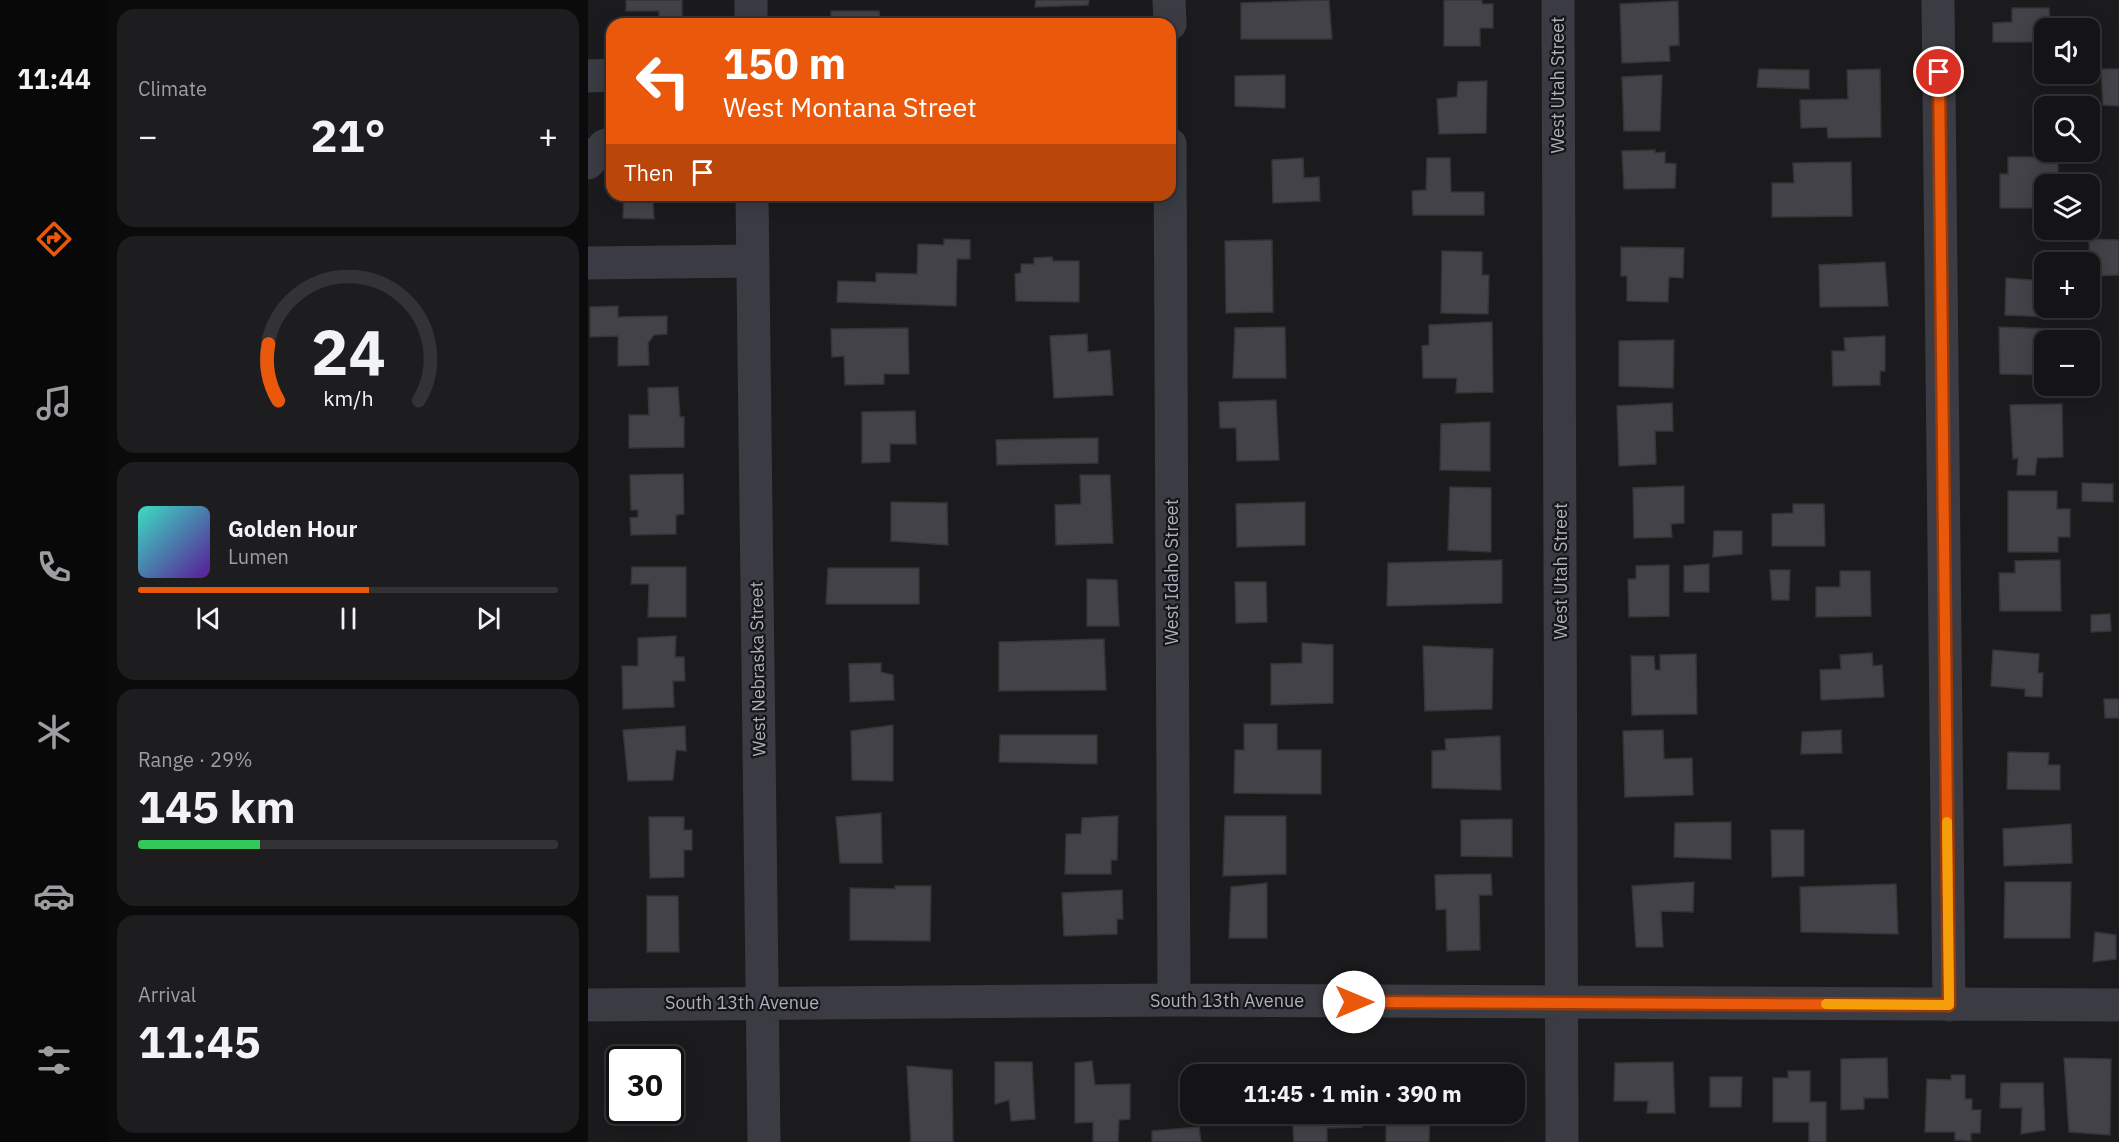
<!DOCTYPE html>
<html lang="en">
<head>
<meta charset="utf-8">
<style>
	body { margin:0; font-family:"IBM Plex Sans",sans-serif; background:#1d1d1f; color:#f1f3f6; height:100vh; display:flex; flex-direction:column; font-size:22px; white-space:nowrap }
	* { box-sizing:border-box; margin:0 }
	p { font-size:20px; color:#9d9ea1 }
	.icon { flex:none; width:33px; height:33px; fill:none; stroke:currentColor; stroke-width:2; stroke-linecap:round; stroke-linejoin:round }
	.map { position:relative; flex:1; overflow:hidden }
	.side { display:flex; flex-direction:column; gap:9px; padding:9px; background:#0b0b0c; width:480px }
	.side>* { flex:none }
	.hud { position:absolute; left:18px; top:18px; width:570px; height:183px; border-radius:18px; box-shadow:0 3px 15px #0003,0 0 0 2px #333335; background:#ea580c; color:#fff; overflow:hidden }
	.buttons { position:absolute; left:1446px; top:18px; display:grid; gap:12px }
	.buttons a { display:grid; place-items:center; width:66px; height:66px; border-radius:12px; background:#141416; box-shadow:0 3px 15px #0003,0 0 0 2px #333335; font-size:30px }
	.speed { position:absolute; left:18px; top:1046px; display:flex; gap:12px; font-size:30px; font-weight:700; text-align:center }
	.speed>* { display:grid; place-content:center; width:78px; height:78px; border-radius:50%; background:#141416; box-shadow:0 3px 15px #0003,0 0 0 2px #333335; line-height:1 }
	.speed .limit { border:3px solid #111; border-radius:9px; background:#fff; color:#111 }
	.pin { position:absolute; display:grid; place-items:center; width:51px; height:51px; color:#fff; margin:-26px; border:3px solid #fff; border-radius:50%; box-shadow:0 2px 6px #0007 }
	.me { position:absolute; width:66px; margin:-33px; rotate:90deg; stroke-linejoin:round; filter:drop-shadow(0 0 4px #0008) }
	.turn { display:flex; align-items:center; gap:21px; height:126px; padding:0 18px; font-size:27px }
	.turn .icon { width:78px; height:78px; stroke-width:2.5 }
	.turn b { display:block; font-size:42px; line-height:51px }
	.then { display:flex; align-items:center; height:57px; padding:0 18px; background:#0003; gap:12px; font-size:22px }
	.big { font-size:45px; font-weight:700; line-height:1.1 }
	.side .tile { flex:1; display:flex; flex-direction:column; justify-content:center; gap:9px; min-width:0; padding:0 21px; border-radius:18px; background:#1d1d1f }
	.side .dial { align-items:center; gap:0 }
	.dial svg { height:156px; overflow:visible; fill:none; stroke:#333335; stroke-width:7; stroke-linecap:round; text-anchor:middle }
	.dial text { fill:#f1f3f6; stroke:none }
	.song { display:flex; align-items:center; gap:18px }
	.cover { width:72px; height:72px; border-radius:9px; background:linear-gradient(135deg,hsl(170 70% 55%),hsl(270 70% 35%)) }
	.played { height:6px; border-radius:3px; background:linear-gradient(90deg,#ea580c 55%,#333335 55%) }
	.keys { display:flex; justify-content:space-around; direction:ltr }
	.heat { display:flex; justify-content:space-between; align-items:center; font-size:33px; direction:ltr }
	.charge { height:9px; border-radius:4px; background:linear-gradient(90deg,#34c759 29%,#333335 0) }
	.trip { position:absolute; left:592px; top:1064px; width:345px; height:60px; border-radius:18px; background:#141416; box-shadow:0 3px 15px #0003,0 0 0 2px #333335; font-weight:700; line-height:60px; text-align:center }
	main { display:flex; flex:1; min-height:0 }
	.tabs { display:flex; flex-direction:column; width:108px; justify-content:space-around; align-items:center; background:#080809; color:#9d9ea1 }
	.tabs .icon { width:42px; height:42px }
	.tabs .active { color:#ea580c }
	.tabs b { font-size:27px; color:#f1f3f6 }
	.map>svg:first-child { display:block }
</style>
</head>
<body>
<main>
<nav class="tabs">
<b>11:44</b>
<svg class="icon active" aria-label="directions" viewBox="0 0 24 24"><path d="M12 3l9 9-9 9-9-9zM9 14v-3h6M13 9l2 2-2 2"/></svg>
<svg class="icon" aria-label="music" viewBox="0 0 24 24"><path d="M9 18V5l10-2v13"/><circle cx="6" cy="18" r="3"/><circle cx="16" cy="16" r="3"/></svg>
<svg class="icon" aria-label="phone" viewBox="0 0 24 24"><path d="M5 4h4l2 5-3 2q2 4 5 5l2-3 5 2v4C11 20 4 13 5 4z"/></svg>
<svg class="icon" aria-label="climate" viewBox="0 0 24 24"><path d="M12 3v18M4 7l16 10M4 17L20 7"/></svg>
<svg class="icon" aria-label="car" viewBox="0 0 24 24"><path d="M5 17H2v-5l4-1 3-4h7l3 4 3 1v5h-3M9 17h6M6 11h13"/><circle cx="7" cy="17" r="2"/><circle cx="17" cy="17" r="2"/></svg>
<svg class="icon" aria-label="filters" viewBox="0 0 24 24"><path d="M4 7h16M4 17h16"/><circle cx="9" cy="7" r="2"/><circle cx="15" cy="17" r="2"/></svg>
</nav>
<section class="side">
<div class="tile"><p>Climate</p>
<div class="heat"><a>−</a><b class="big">21°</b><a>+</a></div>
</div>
<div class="tile dial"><svg viewBox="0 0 100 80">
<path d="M14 69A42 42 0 1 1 86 69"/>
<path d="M14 69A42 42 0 0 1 9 40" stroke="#ea580c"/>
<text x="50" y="56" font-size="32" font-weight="700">24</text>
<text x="50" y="72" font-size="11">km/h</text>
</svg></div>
<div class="tile">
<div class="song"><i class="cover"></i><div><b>Golden Hour</b><p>Lumen</p></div></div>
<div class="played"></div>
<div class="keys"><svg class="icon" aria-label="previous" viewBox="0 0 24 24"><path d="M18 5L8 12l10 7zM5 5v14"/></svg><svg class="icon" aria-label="pause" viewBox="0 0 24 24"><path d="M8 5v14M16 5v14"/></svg><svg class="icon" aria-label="next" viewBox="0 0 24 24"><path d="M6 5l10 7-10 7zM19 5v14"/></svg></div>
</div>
<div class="tile"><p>Range · 29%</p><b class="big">145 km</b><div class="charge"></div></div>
<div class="tile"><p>Arrival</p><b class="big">11:45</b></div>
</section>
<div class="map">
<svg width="1531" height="1142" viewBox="0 0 1531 1142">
	<rect width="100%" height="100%" fill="#1b1a1d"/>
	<path fill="#424248" stroke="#353439" stroke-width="1.5" d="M 38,0 L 94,0 L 94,24 L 71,24 L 71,11 L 38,11 Z
		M 448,0 L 501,0 L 500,5 L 447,7 Z
		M 741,0 L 744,39 L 653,39 L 653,3 Z
		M 856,0 L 894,0 L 894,4 L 905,4 L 905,28 L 892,28 L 892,46 L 856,46 Z
		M 1090,1 L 1091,45 L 1081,46 L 1082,61 L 1034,63 L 1032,4 Z
		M 1424,8 L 1461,8 L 1462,28 L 1456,28 L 1456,42 L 1405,42 L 1405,23 L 1424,22 Z
		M 243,11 L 291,11 L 292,24 L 243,24 Z
		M 460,18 L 486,19 L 486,24 L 436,24 L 436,22 L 460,23 Z
		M 1171,69 L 1221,70 L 1221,89 L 1169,87 Z
		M 1292,69 L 1293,137 L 1240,138 L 1239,127 L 1213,128 L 1212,100 L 1260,99 L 1259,70 Z
		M 1513,69 L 1531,69 L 1531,106 L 1515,105 Z
		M 697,75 L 697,108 L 647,106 L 647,76 Z
		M 1074,75 L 1072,131 L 1036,131 L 1034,77 Z
		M 899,81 L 898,133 L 851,134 L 849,99 L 869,97 L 870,82 Z
		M 1067,150 L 1067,153 L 1077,152 L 1077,163 L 1088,164 L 1087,188 L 1036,189 L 1034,151 Z
		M 1420,157 L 1470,157 L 1470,184 L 1456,184 L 1456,208 L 1412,208 L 1412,174 L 1420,174 Z
		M 715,158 L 716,178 L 731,177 L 732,201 L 685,203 L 684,160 Z
		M 839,158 L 862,158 L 863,192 L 896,192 L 896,215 L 825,215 L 824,191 L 838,190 Z
		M 1263,162 L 1264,216 L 1184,217 L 1184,183 L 1206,183 L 1205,163 Z
		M 36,195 L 75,195 L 75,201 L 65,201 L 66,219 L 35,218 Z
		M 356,239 L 382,240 L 382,259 L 369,259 L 368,306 L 249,302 L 250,281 L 288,282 L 288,273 L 329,274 L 330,244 L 356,245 Z
		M 1501,239 L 1531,240 L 1531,275 L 1502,276 Z
		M 684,240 L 685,312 L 638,313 L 637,241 Z
		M 1033,247 L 1096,248 L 1095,278 L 1081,277 L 1080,302 L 1039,301 L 1039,276 L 1033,276 Z
		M 854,251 L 894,252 L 894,275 L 901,275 L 900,314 L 853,313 Z
		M 464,257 L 465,261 L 491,261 L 491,302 L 428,301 L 427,274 L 433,273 L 433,264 L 446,264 L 446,258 Z
		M 1297,262 L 1300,306 L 1232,307 L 1231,265 Z
		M 1418,278 L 1456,281 L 1456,308 L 1462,308 L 1462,317 L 1417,315 Z
		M 30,306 L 30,317 L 79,316 L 79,334 L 66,335 L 60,343 L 61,365 L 30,366 L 30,336 L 2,337 L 2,307 Z
		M 904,322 L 905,392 L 868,393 L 869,378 L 835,378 L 834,346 L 841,345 L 841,325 Z
		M 697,327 L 698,378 L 645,378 L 647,328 Z
		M 1411,327 L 1461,329 L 1461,340 L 1456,340 L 1456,363 L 1453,364 L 1453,375 L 1412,374 Z
		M 320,328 L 321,374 L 296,374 L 296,384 L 257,385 L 256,356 L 244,357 L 243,329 Z
		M 499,334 L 500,352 L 522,350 L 525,395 L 466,398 L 462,336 Z
		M 1297,336 L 1297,371 L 1292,371 L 1292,385 L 1245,386 L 1244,351 L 1257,351 L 1256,338 Z
		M 1086,340 L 1085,388 L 1031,386 L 1031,341 Z
		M 90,387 L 92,417 L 96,417 L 96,447 L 41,448 L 41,415 L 61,415 L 60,388 Z
		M 688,400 L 691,460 L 649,461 L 648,428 L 632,428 L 631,402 Z
		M 1084,403 L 1085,431 L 1067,431 L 1068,464 L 1031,466 L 1029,406 Z
		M 1474,404 L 1475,457 L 1449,458 L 1447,475 L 1429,475 L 1430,458 L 1425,459 L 1422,405 Z
		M 327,411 L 328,444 L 302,444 L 302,462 L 274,463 L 274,412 Z
		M 902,422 L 902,471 L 852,470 L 853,424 Z
		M 510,438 L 510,463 L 409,465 L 408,440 Z
		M 95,474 L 96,514 L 88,515 L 88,534 L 43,535 L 42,518 L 50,517 L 50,510 L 43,510 L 42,475 Z
		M 492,475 L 522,475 L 525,543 L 468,545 L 467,505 L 493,504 Z
		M 1494,483 L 1525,484 L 1525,502 L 1494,501 Z
		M 1096,486 L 1096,523 L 1083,524 L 1084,537 L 1046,538 L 1045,488 Z
		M 862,487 L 903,488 L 903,552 L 860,550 Z
		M 1420,491 L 1469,491 L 1469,509 L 1482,509 L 1482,537 L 1470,537 L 1470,552 L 1420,552 Z
		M 303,502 L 359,503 L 360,545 L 303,541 Z
		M 717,502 L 717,545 L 649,547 L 648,504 Z
		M 1205,504 L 1236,504 L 1237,546 L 1184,546 L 1184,514 L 1205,513 Z
		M 1126,531 L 1154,531 L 1154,554 L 1125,557 Z
		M 914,560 L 914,603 L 799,606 L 800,563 Z
		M 1472,560 L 1473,611 L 1412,611 L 1411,573 L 1427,573 L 1427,561 Z
		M 1121,564 L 1121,592 L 1096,592 L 1096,566 Z
		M 1081,565 L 1081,616 L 1041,617 L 1040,579 L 1048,579 L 1048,566 Z
		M 44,567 L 98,567 L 98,617 L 60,617 L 61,584 L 43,584 Z
		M 240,568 L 331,568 L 331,604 L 238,604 Z
		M 1182,570 L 1202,570 L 1201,600 L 1184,600 Z
		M 1252,571 L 1282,571 L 1283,616 L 1228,617 L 1228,587 L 1252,587 Z
		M 499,579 L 529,580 L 531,626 L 499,626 Z
		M 647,582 L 678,582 L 679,622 L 648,623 Z
		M 1522,614 L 1523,631 L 1503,632 L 1503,615 Z
		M 88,636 L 87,657 L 96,657 L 97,681 L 85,681 L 86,707 L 35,709 L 34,666 L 50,666 L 50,638 Z
		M 516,639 L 518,690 L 411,691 L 411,642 Z
		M 714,643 L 745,645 L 745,703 L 683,705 L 683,664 L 714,663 Z
		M 835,646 L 905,649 L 904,709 L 837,711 Z
		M 1405,650 L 1451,654 L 1450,673 L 1455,673 L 1454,697 L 1437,696 L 1437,689 L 1403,686 Z
		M 1284,653 L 1285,666 L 1294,665 L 1296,697 L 1233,700 L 1232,670 L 1253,669 L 1252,655 Z
		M 1108,654 L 1109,714 L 1044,715 L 1043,656 L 1066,656 L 1067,670 L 1072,670 L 1072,655 Z
		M 293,663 L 293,672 L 305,675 L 306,700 L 262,702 L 261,664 Z
		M 1516,699 L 1531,699 L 1531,718 L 1517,718 Z
		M 656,724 L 689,724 L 689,750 L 733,750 L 733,794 L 646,793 L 647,750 L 656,750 Z
		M 305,725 L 305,781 L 264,780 L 263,731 Z
		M 97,726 L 98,751 L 88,750 L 85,780 L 40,781 L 35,730 Z
		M 1075,730 L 1076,759 L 1104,758 L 1105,795 L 1037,797 L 1035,731 Z
		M 1253,730 L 1254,753 L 1213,754 L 1214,732 Z
		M 412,735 L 509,735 L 509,764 L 411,762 Z
		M 912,736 L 913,790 L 844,788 L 844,751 L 858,750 L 857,739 Z
		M 1420,752 L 1461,753 L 1460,765 L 1472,765 L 1472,790 L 1419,789 Z
		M 293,813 L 294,863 L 252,863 L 248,817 Z
		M 530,816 L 529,860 L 523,860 L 523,874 L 477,874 L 478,834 L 493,834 L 494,818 Z
		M 637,816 L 698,816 L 698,874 L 635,876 Z
		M 61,817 L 96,817 L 96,830 L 104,830 L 104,850 L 96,850 L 96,877 L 62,878 Z
		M 924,819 L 924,857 L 873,856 L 873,820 Z
		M 1143,822 L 1143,859 L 1086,857 L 1087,823 Z
		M 1483,824 L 1484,863 L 1416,866 L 1415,829 Z
		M 1183,830 L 1216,830 L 1216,876 L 1184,877 Z
		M 903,874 L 904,895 L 891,895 L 892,950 L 859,951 L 858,909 L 848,910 L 847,875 Z
		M 1106,882 L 1105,912 L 1073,911 L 1075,947 L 1048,947 L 1044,886 Z
		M 1417,882 L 1483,882 L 1482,938 L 1416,938 Z
		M 679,883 L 679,938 L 641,938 L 643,887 Z
		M 1308,884 L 1310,934 L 1213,932 L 1212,887 Z
		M 307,886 L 343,886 L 342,941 L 262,940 L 262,888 L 307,889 Z
		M 534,890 L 535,919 L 529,919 L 529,934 L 476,936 L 474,893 Z
		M 59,896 L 90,896 L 91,952 L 59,952 Z
		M 1507,932 L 1528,935 L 1528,959 L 1505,962 Z
		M 1299,1058 L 1300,1098 L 1276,1098 L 1276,1109 L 1253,1110 L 1253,1059 Z
		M 1476,1058 L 1523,1059 L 1522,1135 L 1481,1132 Z
		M 504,1061 L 507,1085 L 542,1084 L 542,1119 L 531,1120 L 530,1142 L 505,1142 L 505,1122 L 487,1123 L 487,1063 Z
		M 407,1062 L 444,1062 L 447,1119 L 423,1121 L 421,1100 L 407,1104 Z
		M 1085,1062 L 1087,1113 L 1059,1113 L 1060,1101 L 1026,1101 L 1027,1063 Z
		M 319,1066 L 364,1070 L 365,1142 L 323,1142 Z
		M 843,1069 L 843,1074 L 798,1074 L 798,1070 Z
		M 771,1070 L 772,1074 L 731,1074 L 731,1072 Z
		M 1200,1071 L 1222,1071 L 1222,1102 L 1238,1102 L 1238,1142 L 1221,1142 L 1221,1122 L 1185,1122 L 1185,1078 L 1200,1078 Z
		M 1363,1075 L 1377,1075 L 1377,1099 L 1384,1099 L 1384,1110 L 1393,1110 L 1392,1133 L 1383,1133 L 1383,1141 L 1367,1140 L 1367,1132 L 1337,1132 L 1339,1079 L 1363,1080 Z
		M 1122,1077 L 1154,1077 L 1153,1107 L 1122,1107 Z
		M 1413,1083 L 1455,1083 L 1457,1130 L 1433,1134 L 1434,1108 L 1412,1108 Z
		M 704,1113 L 773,1113 L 774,1127 L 739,1128 L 739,1142 L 706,1142 Z
		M 798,1113 L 842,1113 L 841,1142 L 798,1142 Z
		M 611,1127 L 613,1142 L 564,1142 L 564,1131 Z"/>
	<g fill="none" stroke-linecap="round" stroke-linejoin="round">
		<path stroke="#3b3b43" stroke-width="33" d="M 163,0 L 163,24
			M 581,0 L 582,24
			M 970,0 L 974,1142
			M 1350,0 L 1361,1005
			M 0,76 L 24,75
			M 582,144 L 586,1000
			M 0,163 L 16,146 L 24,143
			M 164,195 L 176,1142
			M 0,263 L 165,261
			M 0,1005 L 586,1000 L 1531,1005"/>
	</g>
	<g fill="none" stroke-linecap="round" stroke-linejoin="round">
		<g stroke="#983908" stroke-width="15">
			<path id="route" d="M 766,1002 L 1361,1005 L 1351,72"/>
		</g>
		<use href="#route" stroke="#ea580c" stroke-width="10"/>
		<path stroke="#f59e0b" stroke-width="10" d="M 1238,1004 L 1361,1005 L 1359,822"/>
	</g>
	<g text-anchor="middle" stroke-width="4.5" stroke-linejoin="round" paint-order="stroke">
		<g font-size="18" fill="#acafbe" stroke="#161518">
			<text transform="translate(970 85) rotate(-90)" y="6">West Utah Street</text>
			<text transform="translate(973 571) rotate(-90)" y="6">West Utah Street</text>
			<text transform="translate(584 572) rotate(-90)" y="6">West Idaho Street</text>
			<text transform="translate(170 669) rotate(-91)" y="6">West Nebraska Street</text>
			<text x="639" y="1007">South 13th Avenue</text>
			<text x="154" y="1009">South 13th Avenue</text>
		</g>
	</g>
</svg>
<div class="buttons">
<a><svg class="icon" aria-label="sound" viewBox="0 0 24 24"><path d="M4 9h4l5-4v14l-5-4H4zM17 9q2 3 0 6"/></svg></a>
<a><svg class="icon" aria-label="search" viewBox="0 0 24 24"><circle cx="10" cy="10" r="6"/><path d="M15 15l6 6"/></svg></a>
<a><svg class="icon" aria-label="layers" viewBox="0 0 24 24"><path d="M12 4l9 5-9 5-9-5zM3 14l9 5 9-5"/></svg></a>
<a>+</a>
<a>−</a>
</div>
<div class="speed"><div class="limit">30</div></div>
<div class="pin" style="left:1351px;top:72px;background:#d93025"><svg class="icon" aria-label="arrive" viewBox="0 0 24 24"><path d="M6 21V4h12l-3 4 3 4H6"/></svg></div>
<svg class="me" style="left:766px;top:1002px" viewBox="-20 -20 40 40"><circle r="19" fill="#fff"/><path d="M0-13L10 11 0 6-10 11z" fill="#ea580c"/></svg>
<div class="trip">11:45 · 1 min · 390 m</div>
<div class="hud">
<div class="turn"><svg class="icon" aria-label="left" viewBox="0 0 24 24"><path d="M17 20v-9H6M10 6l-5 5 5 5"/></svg><div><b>150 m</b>West Montana Street</div></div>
<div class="then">Then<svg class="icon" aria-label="arrive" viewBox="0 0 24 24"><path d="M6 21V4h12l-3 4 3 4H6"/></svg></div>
</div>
</div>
</main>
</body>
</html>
